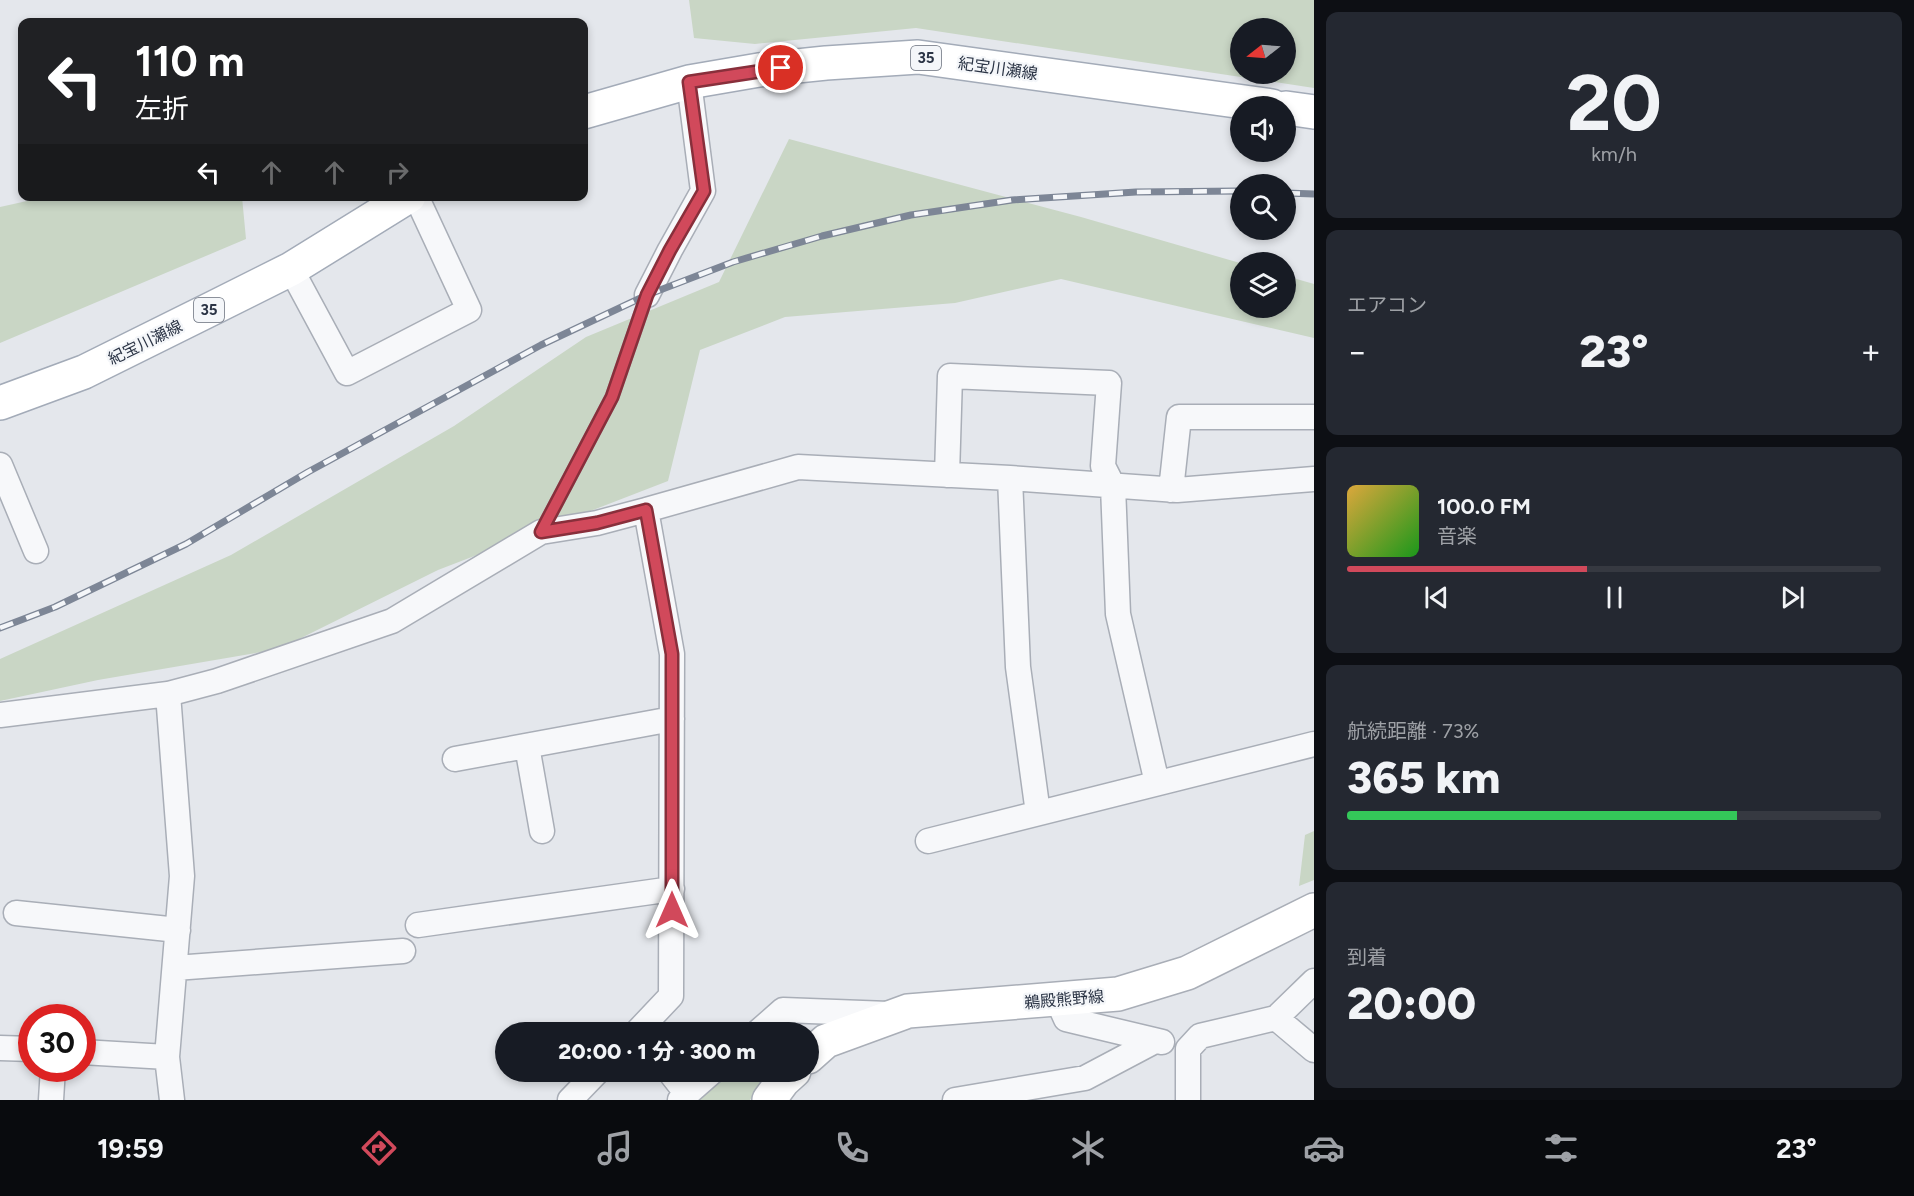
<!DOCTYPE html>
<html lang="ja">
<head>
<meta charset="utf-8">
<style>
	body { margin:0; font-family:Figtree,"Noto Sans JP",sans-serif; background:#242831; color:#f1f3f6; height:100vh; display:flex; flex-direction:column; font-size:22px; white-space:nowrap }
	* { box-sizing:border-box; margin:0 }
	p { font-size:20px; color:#9ea1a6 }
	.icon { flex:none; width:33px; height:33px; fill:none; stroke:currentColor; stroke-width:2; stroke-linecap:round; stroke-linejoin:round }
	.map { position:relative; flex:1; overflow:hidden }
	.side { display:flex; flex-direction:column; gap:12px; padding:12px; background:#0d0f14; width:600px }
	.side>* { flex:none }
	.top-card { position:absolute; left:18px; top:18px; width:570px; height:183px; border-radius:12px; box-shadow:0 3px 9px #0003; background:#202124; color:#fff; overflow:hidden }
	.needle { width:39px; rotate:253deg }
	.fabs { position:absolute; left:1230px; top:18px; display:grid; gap:12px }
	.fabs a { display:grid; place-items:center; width:66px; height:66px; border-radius:50%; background:#171b24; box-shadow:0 3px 9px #0003; font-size:30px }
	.speed { position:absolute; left:18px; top:1004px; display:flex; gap:12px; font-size:30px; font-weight:700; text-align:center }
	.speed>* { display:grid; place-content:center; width:78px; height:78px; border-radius:50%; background:#171b24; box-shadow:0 3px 9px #0003; line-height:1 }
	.speed .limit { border:9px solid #d22; background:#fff; color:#111 }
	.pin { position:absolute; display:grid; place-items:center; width:51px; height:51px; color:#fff; margin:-26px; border:3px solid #fff; border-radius:50%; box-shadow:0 2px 6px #0007 }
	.me { position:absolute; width:66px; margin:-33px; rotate:0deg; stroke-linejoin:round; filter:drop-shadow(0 0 4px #0008) }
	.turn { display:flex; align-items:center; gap:21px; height:126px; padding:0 18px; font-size:27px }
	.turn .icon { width:78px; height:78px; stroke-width:2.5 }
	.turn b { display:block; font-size:42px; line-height:51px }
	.lanes { display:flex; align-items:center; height:57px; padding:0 18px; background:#0003; justify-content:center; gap:30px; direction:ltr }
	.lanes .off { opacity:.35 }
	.big { font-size:45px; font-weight:800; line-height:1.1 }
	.side .card { flex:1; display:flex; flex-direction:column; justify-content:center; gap:9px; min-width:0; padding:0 21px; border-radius:12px; background:#242831 }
	.side .dial { align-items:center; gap:0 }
	.dial b { font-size:78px; line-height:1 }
	.song { display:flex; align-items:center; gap:18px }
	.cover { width:72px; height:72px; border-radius:9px; background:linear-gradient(135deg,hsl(40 70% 55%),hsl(120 70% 35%)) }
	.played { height:6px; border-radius:3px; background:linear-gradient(90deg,#d1495b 45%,#363941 45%) }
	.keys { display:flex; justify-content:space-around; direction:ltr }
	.heat { display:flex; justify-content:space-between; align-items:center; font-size:33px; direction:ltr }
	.charge { height:9px; border-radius:4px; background:linear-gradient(90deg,#34c759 73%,#363941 0) }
	.trip { position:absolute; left:495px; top:1022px; width:324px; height:60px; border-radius:30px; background:#171b24; box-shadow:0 3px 9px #0003; font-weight:800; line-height:60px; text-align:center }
	.menu { display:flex; height:96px; justify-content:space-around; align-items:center; background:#090b0e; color:#9ea1a6 }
	.menu .icon { width:42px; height:42px }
	.menu .current { color:#d1495b }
	.menu b { font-size:27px; color:#f1f3f6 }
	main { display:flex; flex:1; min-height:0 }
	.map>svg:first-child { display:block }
</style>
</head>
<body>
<main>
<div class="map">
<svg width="1314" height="1100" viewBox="0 0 1314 1100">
	<rect width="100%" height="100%" fill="#e4e7ec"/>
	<path fill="#c9d6c5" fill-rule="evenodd" d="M 689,0 L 1314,0 L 1314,88 L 916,28 L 755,44 L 694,38 ZM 1240,28 L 1286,28 L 1286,74 L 1240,74 Z
		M 789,139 L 1081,217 L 1240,263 L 1240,308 L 1286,308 L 1286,276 L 1314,284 L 1314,338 L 1061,279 L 955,303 L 785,317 L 700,350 L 668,481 L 438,570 L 279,649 L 98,680 L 0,701 L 0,659 L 231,555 L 454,426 L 586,337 L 719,282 Z
		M 45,197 L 242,197 L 246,239 L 0,343 L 0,207 Z
		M 1314,831 L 1314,880 L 1299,886 L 1305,835 Z
		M 720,1071 L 774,1071 L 762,1083 L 750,1100 L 688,1100 Z"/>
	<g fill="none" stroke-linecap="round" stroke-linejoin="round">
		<g stroke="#a9aeb7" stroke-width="15">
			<path id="service" d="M 541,532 L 612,397 L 647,295"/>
		</g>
		<g stroke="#a9aeb7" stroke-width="27">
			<path id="minor" d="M 291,269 L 347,373 L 469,310 L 416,196
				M 647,295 L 670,250 L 703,191 L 689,82
				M 0,465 L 36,551
				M 947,475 L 950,376 L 1109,383 L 1103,466 L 1113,486 L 1118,614 L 1157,783
				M 1010,478 L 1018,667 L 1038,813
				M 1171,490 L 1179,417 L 1314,417
				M 168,694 L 182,876 L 167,1057 L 172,1100
				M 0,715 L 168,694 L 217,681 L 392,621 L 541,532 L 597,523 L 646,510
				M 527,746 L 542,831
				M 455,759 L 672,719
				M 928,841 L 1314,744
				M 16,913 L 178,930
				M 418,925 L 672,889
				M 175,968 L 403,951
				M 1057,999 L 1066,1019 L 1162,1042
				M 1276,1018 L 1314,1050
				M 637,1032 L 671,996 L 672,654 L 646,510 L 798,467 L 1010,478 L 1177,490 L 1314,479
				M 758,1032 L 783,1010 L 889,1014
				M 0,1048 L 32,1049
				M 82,1052 L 167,1057
				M 669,1071 L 687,1094
				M 51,1100 L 53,1068
				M 570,1100 L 598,1071
				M 680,1100 L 713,1071
				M 955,1100 L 1085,1078 L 1155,1041
				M 1188,1100 L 1188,1049 L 1200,1036 L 1276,1018 L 1314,981"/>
		</g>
		<g stroke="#a9aeb7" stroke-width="36">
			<path id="secondary" d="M 808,1057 L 826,1041 L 908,1011 L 1118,994 L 1187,973 L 1314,910
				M 769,1100 L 783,1081 L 794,1071"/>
		</g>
		<g stroke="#a3abb8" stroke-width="36">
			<path id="primary" d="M 1286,108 L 1314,112
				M 584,112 L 689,82 L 759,70 L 826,63 L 918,57 L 1272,106
				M 0,403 L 84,372 L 215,307 L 291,269 L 409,196"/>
		</g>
		<use href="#service" stroke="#f7f8fa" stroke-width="12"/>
		<use href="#minor" stroke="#f7f8fa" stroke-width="24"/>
		<use href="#secondary" stroke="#fff" stroke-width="33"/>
		<use href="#primary" stroke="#fff" stroke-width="33"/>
		<g stroke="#7d8696" stroke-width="7">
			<path id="rail" d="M 1286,193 L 1314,194
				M 0,628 L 55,607 L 186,544 L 308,472 L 541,345 L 647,295 L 733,262 L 822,236 L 911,215 L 1012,200 L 1136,192 L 1240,191"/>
		</g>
		<use href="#rail" stroke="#f4f6f9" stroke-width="4.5" stroke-dasharray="14" stroke-linecap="butt"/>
	</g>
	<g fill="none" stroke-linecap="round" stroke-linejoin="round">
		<g stroke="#882f3b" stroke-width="15">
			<path id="route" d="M 672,910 L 672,654 L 646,510 L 597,523 L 541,532 L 612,397 L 647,295 L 670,250 L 704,191 L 689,82 L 781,68"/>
		</g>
		<use href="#route" stroke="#d1495b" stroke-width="10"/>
	</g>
	<g text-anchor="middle" stroke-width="4.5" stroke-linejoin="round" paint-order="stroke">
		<g fill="#f4f6f9" stroke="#676e7b" stroke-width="1.5">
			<rect x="911" y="46" width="30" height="24" rx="4.5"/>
			<rect x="194" y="298" width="30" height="24" rx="4.5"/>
		</g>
		<g font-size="15" font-weight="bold" fill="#2b3445">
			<text x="926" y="63">35</text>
			<text x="209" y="315">35</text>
		</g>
		<g font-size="16" fill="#2b3445" stroke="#f4f6f9">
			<text transform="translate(998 68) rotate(8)" y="6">紀宝川瀬線</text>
			<text transform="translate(145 342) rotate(-26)" y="6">紀宝川瀬線</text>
			<text transform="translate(1064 999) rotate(-5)" y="6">鵜殿熊野線</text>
		</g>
	</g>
</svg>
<div class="fabs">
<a><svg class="needle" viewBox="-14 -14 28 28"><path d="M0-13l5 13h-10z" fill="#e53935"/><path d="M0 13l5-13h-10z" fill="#9ea1a6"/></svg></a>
<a><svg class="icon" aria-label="sound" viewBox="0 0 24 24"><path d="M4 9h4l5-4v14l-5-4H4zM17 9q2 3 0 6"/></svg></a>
<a><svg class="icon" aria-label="search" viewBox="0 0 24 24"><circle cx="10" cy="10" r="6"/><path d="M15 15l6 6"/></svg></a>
<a><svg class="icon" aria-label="layers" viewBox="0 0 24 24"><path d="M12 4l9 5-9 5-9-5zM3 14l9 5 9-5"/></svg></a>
</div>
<div class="speed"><div class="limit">30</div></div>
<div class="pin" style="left:781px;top:68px;background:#d93025"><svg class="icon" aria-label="arrive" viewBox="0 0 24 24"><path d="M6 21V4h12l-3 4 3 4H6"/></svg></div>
<svg class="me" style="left:672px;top:910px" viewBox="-20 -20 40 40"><path d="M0-17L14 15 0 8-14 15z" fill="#d1495b" stroke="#fff" stroke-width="4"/></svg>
<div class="trip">20:00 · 1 分 · 300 m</div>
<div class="top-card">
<div class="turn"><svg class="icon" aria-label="left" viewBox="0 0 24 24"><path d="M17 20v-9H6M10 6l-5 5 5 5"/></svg><div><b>110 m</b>左折</div></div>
<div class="lanes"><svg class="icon" aria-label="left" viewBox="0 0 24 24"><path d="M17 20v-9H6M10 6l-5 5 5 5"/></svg><svg class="icon off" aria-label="ahead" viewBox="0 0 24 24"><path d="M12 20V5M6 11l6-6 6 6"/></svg><svg class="icon off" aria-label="ahead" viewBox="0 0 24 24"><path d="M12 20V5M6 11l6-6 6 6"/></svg><svg class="icon off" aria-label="right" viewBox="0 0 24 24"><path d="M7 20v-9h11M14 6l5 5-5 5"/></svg></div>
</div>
</div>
<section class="side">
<div class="card dial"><b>20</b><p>km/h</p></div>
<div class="card"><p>エアコン</p>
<div class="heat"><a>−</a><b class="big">23°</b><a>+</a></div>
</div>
<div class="card">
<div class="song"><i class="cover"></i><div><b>100.0 FM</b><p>音楽</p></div></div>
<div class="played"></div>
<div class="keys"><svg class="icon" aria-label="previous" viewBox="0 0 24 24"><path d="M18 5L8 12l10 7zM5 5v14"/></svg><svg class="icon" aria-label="pause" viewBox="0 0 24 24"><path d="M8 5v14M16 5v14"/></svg><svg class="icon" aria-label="next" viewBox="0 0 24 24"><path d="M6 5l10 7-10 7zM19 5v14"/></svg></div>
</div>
<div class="card"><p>航続距離 · 73%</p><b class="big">365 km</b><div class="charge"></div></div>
<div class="card"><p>到着</p><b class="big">20:00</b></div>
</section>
</main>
<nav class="menu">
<b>19:59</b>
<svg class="icon current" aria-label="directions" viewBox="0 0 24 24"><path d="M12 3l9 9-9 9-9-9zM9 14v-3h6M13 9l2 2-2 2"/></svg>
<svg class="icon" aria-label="music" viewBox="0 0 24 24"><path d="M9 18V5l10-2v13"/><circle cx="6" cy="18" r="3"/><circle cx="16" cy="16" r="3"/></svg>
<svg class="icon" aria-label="phone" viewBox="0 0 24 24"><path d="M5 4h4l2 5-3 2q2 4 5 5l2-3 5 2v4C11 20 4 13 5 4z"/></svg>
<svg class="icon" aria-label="climate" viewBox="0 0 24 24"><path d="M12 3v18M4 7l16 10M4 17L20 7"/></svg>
<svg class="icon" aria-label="car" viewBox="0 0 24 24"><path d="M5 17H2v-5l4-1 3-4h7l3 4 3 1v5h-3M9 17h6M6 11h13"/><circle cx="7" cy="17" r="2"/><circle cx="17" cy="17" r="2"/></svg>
<svg class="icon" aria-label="filters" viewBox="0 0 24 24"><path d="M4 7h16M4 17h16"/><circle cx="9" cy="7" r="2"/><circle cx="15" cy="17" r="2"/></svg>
<b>23°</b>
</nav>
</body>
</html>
